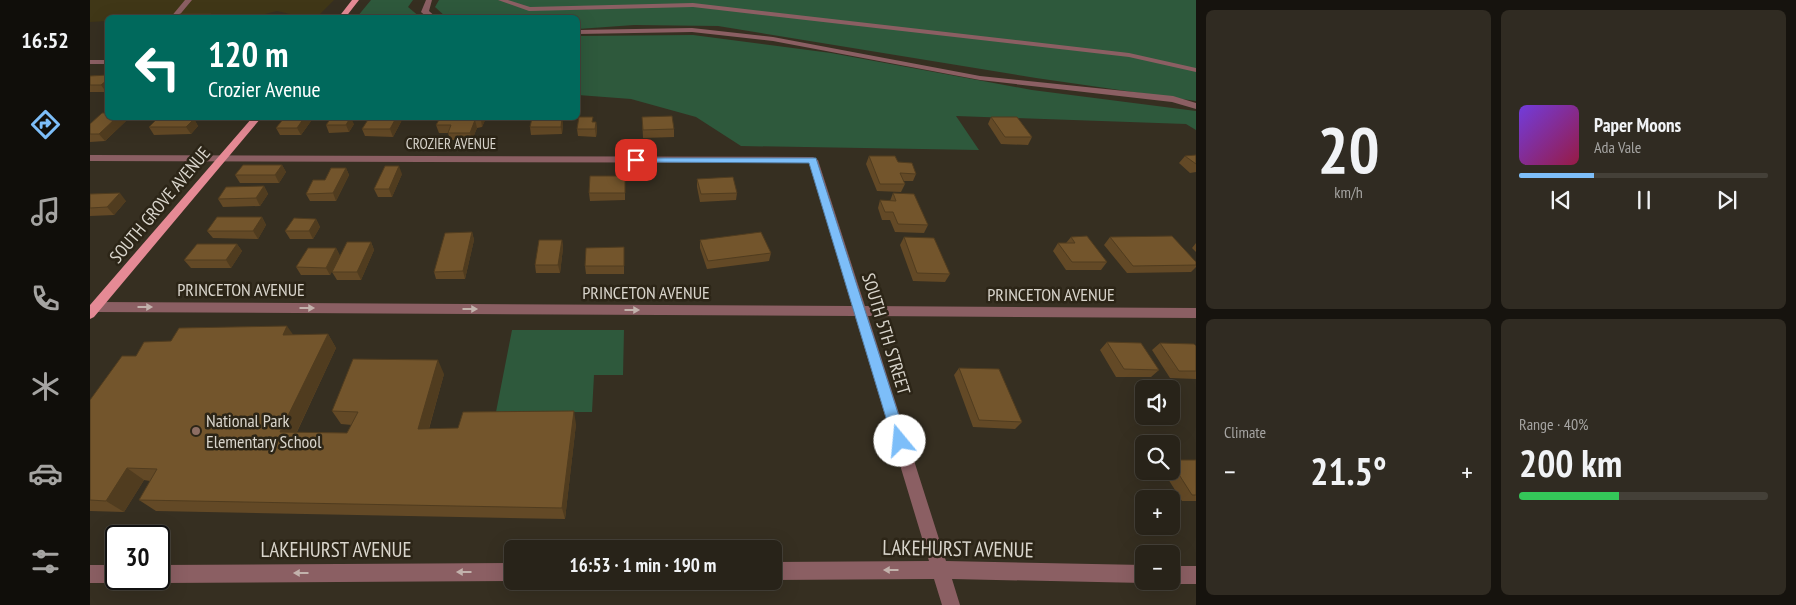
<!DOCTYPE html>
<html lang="en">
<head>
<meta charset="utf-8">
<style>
	body { margin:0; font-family:"PT Sans Narrow",sans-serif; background:#302b22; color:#f1f3f6; height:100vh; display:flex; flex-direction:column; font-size:19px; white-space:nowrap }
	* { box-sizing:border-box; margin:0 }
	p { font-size:16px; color:#a5a4a2 }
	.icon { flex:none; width:28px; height:28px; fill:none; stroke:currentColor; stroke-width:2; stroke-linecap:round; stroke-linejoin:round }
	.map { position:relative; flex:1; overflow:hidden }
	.panel { display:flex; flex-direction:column; gap:10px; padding:10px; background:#16130e; width:600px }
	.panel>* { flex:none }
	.hud { position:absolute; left:15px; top:15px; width:475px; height:105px; border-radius:8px; box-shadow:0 5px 20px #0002,0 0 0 1px #444038; background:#00695c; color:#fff; overflow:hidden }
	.controls { position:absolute; left:1045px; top:380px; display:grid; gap:10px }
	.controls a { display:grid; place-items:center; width:45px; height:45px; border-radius:8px; background:#282319; box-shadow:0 5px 20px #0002,0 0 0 1px #444038; font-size:25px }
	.speed { position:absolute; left:15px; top:525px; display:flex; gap:10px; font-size:25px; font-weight:700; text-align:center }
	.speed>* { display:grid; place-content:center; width:65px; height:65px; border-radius:50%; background:#282319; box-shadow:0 5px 20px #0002,0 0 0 1px #444038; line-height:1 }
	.speed .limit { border:2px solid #111; border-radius:8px; background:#fff; color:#111 }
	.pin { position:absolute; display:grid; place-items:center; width:42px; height:42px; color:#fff; margin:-21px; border-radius:10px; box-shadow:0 2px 8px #0006 }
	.me { position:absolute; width:55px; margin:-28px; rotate:343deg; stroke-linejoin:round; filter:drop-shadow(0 0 4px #0008) }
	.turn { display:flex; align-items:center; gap:18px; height:105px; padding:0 20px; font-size:22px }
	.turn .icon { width:65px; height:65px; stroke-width:2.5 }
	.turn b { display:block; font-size:35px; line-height:42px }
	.big { font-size:38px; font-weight:600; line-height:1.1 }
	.panel .tile { flex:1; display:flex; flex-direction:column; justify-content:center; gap:8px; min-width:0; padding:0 18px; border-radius:8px; background:#302b22 }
	.panel .dial { align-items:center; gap:0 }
	.dial b { font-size:65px; line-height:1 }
	.song { display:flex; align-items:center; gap:15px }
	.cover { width:60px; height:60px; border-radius:8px; background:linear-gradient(135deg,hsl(260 70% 55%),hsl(340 70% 35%)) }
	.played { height:5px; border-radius:2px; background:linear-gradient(90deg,#7dbef9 30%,#444038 30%) }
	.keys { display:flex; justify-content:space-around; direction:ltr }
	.heat { display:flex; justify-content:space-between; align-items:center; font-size:28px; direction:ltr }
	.charge { height:8px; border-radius:4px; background:linear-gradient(90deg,#34c759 40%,#444038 0) }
	.panel .tiles { flex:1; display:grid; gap:10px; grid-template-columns:repeat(2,1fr) }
	.trip { position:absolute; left:414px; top:540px; width:278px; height:50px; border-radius:8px; background:#282319; box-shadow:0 5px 20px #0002,0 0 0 1px #444038; font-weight:600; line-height:50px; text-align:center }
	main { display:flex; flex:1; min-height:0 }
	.dock { display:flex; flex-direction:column; width:90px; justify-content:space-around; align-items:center; background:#100e0a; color:#a5a4a2 }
	.dock .icon { width:35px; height:35px }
	.dock .active { color:#7dbef9 }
	.dock b { font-size:22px; color:#f1f3f6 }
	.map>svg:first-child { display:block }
</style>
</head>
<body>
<main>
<nav class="dock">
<b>16:52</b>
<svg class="icon active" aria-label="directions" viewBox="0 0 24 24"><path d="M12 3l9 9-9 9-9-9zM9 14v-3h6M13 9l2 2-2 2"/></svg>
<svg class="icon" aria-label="music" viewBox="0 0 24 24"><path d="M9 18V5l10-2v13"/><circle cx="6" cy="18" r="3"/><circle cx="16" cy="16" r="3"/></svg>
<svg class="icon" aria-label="phone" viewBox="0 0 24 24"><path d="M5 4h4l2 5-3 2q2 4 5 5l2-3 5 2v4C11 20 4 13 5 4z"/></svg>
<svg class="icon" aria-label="climate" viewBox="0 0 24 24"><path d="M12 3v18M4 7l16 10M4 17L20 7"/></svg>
<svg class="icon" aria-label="car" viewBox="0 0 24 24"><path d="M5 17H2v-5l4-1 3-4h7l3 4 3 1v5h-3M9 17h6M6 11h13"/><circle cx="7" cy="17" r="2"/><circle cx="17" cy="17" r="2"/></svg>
<svg class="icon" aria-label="filters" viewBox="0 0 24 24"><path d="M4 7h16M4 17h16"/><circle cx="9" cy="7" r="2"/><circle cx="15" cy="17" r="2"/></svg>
</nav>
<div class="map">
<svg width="1106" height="605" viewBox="0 0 1106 605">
	<rect width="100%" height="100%" fill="#362f21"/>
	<path fill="#2e593c" d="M 281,0 L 323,0 L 318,7 L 330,17 L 267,17 Z
		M 349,0 L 1106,0 L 1106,101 L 946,78 L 628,26 L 544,25 L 488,29 L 488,18 L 356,17 L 345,7 Z
		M 603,35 L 741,53 L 942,90 L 1106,111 L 1106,130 L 1096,124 L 866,116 L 889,150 L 651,146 L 606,117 L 541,99 L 488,95 L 488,36 Z
		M 422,330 L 534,330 L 533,375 L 504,375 L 502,412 L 406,412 Z"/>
	<path fill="#403717" d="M 0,0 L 244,0 L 227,17 L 213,17 L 187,11 L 163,17 L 41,14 L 35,17 L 18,18 L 17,21 L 0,22 Z"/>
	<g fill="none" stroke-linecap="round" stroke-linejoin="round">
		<path fill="#8b5f63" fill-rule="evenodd" d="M 95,0 L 102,0 L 87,18 L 80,18 Z
			M 336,0 L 342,0 L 339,11 L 347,18 L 338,18 L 331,12 Z
			M 408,0 L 418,0 L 440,7 L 603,3 L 1039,53 L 1106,68 L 1106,72 L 1039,57 L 603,7 L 439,11 Z
			M 602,28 L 683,37 L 890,76 L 1083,96 L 1106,103 L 1106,109 L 1082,102 L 890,80 L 683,41 L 602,32 L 488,34 L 488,30 Z
			M 0,60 L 18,60 L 18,64 L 0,64 Z
			M 0,155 L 723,157 L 728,160 L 775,306 L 1106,308 L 1106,318 L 778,316 L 856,561 L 1054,565 L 1054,581 L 1058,581 L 1054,583 L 862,579 L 870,605 L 852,605 L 844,579 L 682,580 L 682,562 L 839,561 L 765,316 L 6,312 L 0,308 L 2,304 L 6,302 L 762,306 L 719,163 L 0,161 Z
			M 422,563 L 422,581 L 69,583 L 62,579 L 69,579 L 69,565 Z
			M 0,565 L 26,565 L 26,579 L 33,579 L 32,580 L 26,583 L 0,583 Z
			M 1081,566 L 1106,566 L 1106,584 L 1081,584 L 1075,581 L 1081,581 Z"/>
		<path fill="#e58a95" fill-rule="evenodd" d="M 262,0 L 269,0 L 255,18 L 248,18 Z
			M 162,118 L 171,118 L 4,317 L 0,319 L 0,305 Z"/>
	</g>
	<path fill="#634926" d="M 18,75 L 18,91 L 16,92 L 0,92 L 0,76 Z
		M 552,117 L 584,129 L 584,137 L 553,138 Z
		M 901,117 L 942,137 L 938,145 L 911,144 L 898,124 Z
		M 68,118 L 101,118 L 102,119 L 104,119 L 108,126 L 101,134 L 64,135 L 59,127 Z
		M 194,118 L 219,118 L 221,121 L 211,135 L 190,135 L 186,128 Z
		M 313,118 L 303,137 L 275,136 L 272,129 Z
		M 350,118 L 396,118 L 392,127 L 387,128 L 382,140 L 360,140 L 358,133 L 349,133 L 346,125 Z
		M 36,121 L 15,141 L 0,142 L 0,124 Z
		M 506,122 L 507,130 L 506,137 L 488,136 L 487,129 Z
		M 264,124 L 259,132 L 239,133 L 236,125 Z
		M 473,124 L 472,134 L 441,135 L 440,127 Z
		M 1106,155 L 1106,172 L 1100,173 L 1089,163 L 1095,156 Z
		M 779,156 L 808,162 L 826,174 L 823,181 L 813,181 L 815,184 L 811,192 L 787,191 L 776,164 Z
		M 192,165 L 196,172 L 189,183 L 150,183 L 145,175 Z
		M 256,168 L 259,175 L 246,201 L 220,201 L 216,194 L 235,180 Z
		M 312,174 L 302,197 L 288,197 L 284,189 Z
		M 535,176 L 535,200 L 500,201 L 499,193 Z
		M 607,179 L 647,193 L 646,200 L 610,202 L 607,187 Z
		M 174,186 L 178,194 L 170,206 L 133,207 L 128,199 Z
		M 803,193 L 838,225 L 834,233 L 805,232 L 800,220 L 792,220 L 788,208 L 790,200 L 800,201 Z
		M 0,194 L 36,201 L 24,215 L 0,216 Z
		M 172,217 L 176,225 L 168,239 L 123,238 L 117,231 Z
		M 226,219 L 230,227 L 223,239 L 200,239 L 195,231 Z
		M 382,232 L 384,240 L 375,279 L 346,279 L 344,272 Z
		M 814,237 L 860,274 L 855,282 L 823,281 L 810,245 Z
		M 981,237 L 1017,262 L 1011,270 L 976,270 L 963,251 L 968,243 L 976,243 Z
		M 1020,237 L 1106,262 L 1106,267 L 1101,272 L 1037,273 L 1014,245 Z
		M 472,240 L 473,248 L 470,273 L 446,273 L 445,265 Z
		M 610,240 L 681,253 L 679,261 L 617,269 L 610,248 Z
		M 281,242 L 284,250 L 271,280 L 247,280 L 242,272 Z
		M 1106,243 L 1106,252 L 1102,248 Z
		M 147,244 L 152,251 L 141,268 L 101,268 L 94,260 Z
		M 534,247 L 534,274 L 496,274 L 495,266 Z
		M 246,248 L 250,256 L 240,275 L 211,275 L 206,267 Z
		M 238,334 L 246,348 L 207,432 L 257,433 L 262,425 L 251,424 L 242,411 L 354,374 L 339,429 L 486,424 L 475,519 L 66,511 L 49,500 L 60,481 L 54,480 L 34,512 L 0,511 L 0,400 L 46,356 L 204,335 Z
		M 1017,342 L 1069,370 L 1061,377 L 1026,377 L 1010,350 Z
		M 1070,343 L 1106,346 L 1106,379 L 1080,378 L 1062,350 Z
		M 869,368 L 932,422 L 925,429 L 883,427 L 864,375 Z
		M 1081,460 L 1106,460 L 1106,501 L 1092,501 L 1073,471 L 1081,471 Z"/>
	<path fill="#503c1f" d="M 121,14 L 123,18 L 117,18 Z
		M 18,79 L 18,91 L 16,92 L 11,85 Z
		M 26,118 L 34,118 L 36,121 L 15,141 L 9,134 Z
		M 96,118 L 101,118 L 103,120 L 104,119 L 108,126 L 101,134 L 96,127 L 95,119 Z
		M 214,118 L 219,118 L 221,121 L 211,135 L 207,128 Z
		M 260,118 L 261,118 L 264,124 L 259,132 L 256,125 Z
		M 306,118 L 313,118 L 303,137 L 300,129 Z
		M 391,118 L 396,118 L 392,127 L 391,120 Z
		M 473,118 L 473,124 L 472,134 L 471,127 Z
		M 385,120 L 387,128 L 382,140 L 380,133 Z
		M 506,122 L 507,130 L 506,137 L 505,129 Z
		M 192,165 L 196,172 L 189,183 L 185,175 Z
		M 309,166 L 312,174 L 302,197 L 299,189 Z
		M 256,168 L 259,175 L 246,201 L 243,193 Z
		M 174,186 L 178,194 L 170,206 L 166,198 Z
		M 30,193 L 36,201 L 24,215 L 17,207 Z
		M 172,217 L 176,225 L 168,239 L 163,231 Z
		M 226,219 L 230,227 L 223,239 L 219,231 Z
		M 382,232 L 384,240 L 375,279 L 373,271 Z
		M 472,240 L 473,248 L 470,273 L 468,265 Z
		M 281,242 L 284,250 L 271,280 L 267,272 Z
		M 147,244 L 152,251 L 141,268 L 136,260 Z
		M 246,248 L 250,256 L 240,275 L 236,268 Z
		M 197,326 L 207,340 L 193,335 Z
		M 238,334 L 246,348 L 201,444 L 190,432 Z
		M 348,360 L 354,374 L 335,442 L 328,429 Z
		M 484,411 L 486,424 L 475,519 L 472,508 Z
		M 37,468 L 54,480 L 34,512 L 16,501 Z"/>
	<path fill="#73552c" stroke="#503c1f" d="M 91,14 L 121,14 L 117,18 L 81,18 L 82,16 Z
		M 18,75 L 18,79 L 11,85 L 0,85 L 0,76 Z
		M 12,113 L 18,113 L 18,118 L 26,118 L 9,134 L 0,134 L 0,124 Z
		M 582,116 L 584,129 L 553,130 L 552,117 Z
		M 489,117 L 503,117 L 502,122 L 506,122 L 505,129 L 487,129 Z
		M 901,117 L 927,117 L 942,137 L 915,137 Z
		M 68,118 L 96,118 L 95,119 L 104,119 L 96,127 L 59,127 Z
		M 194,118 L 214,118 L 207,128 L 186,128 Z
		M 241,118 L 260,118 L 256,125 L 236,125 Z
		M 279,118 L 306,118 L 300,129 L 272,129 Z
		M 350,118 L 391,118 L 391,120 L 385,120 L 380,133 L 358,133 L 361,125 L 346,125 Z
		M 442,118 L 472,118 L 471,127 L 440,127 Z
		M 1106,155 L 1106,164 L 1095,156 Z
		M 779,156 L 805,156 L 808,162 L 822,163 L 826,174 L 810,173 L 815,184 L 790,184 Z
		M 153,165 L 192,165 L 185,175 L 145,175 Z
		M 295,166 L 309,166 L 299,189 L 284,189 Z
		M 241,168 L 256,168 L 243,193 L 216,194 L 223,180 L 235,180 Z
		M 500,176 L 535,176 L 535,193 L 499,193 Z
		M 643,177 L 647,193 L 611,194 L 607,179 Z
		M 174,186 L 166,198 L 128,199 L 136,187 Z
		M 30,193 L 17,207 L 0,208 L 0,194 Z
		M 803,193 L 824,194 L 838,225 L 808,224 L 803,212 L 795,212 L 790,200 L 806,201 Z
		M 127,217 L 172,217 L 163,231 L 117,231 Z
		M 204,218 L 226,219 L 219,231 L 195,231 Z
		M 382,232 L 373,271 L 344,272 L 355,233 Z
		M 671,232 L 681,253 L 618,261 L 610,240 Z
		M 997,236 L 1017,262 L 982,262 L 968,243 L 985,243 L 981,237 Z
		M 1082,236 L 1106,262 L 1106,265 L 1043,266 L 1020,237 Z
		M 814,237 L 844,238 L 860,274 L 827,273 Z
		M 449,240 L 472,240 L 468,265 L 445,265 Z
		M 257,242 L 281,242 L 267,272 L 242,272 Z
		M 107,244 L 147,244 L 136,260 L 94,260 Z
		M 534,247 L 534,266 L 495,266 L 496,248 Z
		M 218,248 L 246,248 L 236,268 L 206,267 Z
		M 197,326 L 193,335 L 238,334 L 190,432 L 257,433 L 268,412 L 242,411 L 263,359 L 348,360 L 328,429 L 368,428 L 373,412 L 484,411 L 472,508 L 49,500 L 67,469 L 37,468 L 16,501 L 0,500 L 0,400 L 32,356 L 46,356 L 54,342 L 81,341 L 89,328 Z
		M 1017,342 L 1051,343 L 1069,370 L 1034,369 Z
		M 1070,343 L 1104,344 L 1106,346 L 1106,371 L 1089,371 Z
		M 869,368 L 909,369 L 932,422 L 889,420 Z
		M 1081,460 L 1106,460 L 1106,495 L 1102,495 L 1081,462 Z"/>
	<defs><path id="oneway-solid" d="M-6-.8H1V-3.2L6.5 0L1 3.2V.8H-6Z" transform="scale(1.25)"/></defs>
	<g fill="#c2b2ac">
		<use href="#oneway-solid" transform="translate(55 307)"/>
		<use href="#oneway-solid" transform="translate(217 308)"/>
		<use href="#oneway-solid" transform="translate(380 309)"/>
		<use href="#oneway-solid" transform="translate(542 310)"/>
		<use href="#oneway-solid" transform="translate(801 570) rotate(180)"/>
		<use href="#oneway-solid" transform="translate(374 572) rotate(180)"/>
		<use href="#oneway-solid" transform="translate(211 573) rotate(180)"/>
	</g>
	<path fill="#7dbef9" stroke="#517ca2" d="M 542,158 L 726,158 L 817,441 L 815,445 L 810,447 L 805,445 L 803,441 L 719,163 L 546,162 L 541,160 Z"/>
	<circle fill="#8d6e63" stroke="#2c2517" stroke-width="2" cx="106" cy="431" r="5"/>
	<g text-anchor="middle" stroke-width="5" stroke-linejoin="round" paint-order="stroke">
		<g font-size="15" fill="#d9d5cc" stroke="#2c2517">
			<text x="361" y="149">CROZIER AVENUE</text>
		</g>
		<g font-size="18" fill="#d9d5cc" stroke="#2c2517">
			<text transform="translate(70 205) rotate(-50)" y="6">SOUTH GROVE AVENUE</text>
			<text x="151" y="296">PRINCETON AVENUE</text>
			<text x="556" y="299">PRINCETON AVENUE</text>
			<text x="961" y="301">PRINCETON AVENUE</text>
			<text transform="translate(796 334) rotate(73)" y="6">SOUTH 5TH STREET</text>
		</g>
		<g font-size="18" fill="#d9d5cc" stroke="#2c2517" text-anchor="start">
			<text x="116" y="427">National Park<tspan x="116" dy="21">Elementary School</tspan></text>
		</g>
		<g font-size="21" fill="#d9d5cc" stroke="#2c2517">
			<text transform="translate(868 549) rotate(1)" y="7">LAKEHURST AVENUE</text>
			<text x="246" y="557">LAKEHURST AVENUE</text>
		</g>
	</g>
</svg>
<div class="controls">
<a><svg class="icon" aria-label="sound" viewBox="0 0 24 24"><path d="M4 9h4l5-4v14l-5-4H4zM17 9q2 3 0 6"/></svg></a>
<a><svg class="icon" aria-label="search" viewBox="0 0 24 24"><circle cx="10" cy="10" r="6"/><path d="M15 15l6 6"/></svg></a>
<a>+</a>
<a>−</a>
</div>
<div class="speed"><div class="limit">30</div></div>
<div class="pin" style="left:546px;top:160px;background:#d93025"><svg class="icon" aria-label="arrive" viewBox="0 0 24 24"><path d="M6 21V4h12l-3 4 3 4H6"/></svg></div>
<svg class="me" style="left:810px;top:441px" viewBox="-20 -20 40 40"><circle r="19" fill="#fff"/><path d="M0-13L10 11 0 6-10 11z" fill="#7dbef9"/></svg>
<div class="trip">16:53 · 1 min · 190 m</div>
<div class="hud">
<div class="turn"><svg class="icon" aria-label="left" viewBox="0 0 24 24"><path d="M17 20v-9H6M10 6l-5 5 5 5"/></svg><div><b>120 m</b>Crozier Avenue</div></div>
</div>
</div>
<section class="panel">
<div class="tiles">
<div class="tile dial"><b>20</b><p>km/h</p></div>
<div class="tile">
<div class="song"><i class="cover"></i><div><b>Paper Moons</b><p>Ada Vale</p></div></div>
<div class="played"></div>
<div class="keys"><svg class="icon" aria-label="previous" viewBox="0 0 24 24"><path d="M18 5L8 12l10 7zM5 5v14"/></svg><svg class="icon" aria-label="pause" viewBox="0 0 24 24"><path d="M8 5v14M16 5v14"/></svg><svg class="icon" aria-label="next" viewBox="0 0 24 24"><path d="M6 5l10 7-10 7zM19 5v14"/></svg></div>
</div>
<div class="tile"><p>Climate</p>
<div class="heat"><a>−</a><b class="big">21.5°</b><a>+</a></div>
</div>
<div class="tile"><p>Range · 40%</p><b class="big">200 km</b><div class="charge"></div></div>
</div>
</section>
</main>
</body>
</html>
